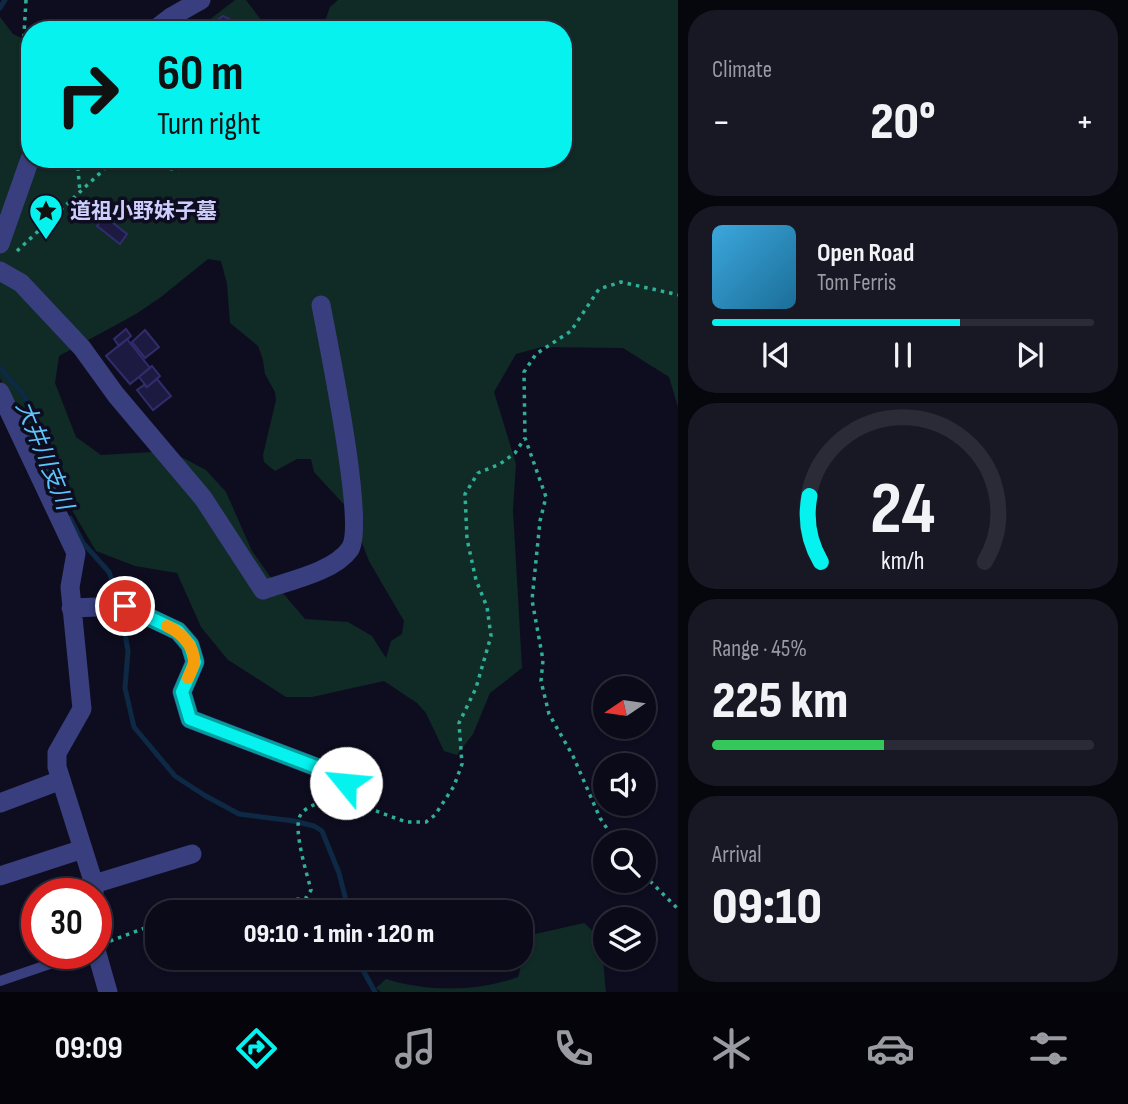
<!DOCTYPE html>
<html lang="en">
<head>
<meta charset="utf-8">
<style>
	body { margin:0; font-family:"Sofia Sans Condensed","Noto Sans JP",sans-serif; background:#181825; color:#f1f3f6; height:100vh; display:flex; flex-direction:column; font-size:26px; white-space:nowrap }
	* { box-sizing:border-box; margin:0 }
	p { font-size:23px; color:#999aa2 }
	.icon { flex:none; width:38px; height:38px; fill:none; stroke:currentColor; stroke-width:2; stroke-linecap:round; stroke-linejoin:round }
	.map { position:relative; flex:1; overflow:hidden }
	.details { display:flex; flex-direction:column; gap:10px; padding:10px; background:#06060d; width:450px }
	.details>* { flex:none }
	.hud { position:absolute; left:21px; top:21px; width:551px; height:147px; border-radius:28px; box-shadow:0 2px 5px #0004,0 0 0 2px #2a2b37; background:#05f2ee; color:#111; overflow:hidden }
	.needle { width:46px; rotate:257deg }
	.controls { position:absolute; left:593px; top:676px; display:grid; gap:14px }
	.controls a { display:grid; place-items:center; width:63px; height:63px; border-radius:50%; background:#0a0a18; box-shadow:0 2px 5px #0004,0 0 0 2px #2a2b37; font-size:35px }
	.speed { position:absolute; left:21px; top:878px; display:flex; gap:14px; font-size:35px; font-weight:700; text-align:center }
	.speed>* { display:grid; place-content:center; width:91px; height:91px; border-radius:50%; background:#0a0a18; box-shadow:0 2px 5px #0004,0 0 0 2px #2a2b37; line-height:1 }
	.speed .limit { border:10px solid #d22; background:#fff; color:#111 }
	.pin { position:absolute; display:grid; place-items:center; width:60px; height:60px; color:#fff; margin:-30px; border:4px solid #fff; border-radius:50%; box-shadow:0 2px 7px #0007 }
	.me { position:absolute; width:77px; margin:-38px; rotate:298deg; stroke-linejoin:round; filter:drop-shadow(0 0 5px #0008) }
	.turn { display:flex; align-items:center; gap:24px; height:147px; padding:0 21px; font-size:32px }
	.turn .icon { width:91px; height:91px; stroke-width:2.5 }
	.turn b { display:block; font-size:49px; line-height:60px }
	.big { font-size:52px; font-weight:800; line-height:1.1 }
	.details .card { flex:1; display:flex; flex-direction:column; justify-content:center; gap:10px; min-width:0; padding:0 24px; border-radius:28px; background:#181825 }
	.details .dial { align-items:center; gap:0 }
	.dial svg { height:182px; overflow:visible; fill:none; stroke:#2a2b37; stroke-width:7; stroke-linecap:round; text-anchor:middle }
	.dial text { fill:#f1f3f6; stroke:none }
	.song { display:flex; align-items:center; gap:21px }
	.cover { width:84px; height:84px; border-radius:10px; background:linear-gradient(135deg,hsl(200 70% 55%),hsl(200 70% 35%)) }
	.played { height:7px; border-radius:4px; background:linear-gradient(90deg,#05f2ee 65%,#2a2b37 65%) }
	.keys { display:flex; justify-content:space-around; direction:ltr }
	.heat { display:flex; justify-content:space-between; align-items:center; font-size:38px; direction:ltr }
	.charge { height:10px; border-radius:5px; background:linear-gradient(90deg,#34c759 45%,#2a2b37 0) }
	.trip { position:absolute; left:145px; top:900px; width:388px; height:70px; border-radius:28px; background:#0a0a18; box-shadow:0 2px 5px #0004,0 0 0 2px #2a2b37; font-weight:800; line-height:70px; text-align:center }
	.tab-bar { display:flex; height:112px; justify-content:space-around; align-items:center; background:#04040a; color:#999aa2 }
	.tab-bar .icon { width:49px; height:49px }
	.tab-bar .active { color:#05f2ee }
	.tab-bar b { font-size:32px; color:#f1f3f6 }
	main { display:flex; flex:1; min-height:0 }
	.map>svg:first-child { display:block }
</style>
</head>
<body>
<main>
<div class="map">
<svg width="679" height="992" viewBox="0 0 679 992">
	<rect width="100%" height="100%" fill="#0e0d20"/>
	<path fill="#102a26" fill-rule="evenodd" d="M 235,0 L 246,0 L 261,20 L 259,30 L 196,30 Z
		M 338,0 L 678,0 L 678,407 L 669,377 L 623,348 L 542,347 L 516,354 L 494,392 L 516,464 L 513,510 L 522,668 L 490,693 L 473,734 L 457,755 L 444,751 L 426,713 L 417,703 L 384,681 L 312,697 L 286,697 L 228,660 L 201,627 L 177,573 L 135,566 L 96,551 L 26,432 L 0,378 L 0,17 L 13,34 L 30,42 L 30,159 L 564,159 L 564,30 L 322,30 L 330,7 ZM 208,259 L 221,261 L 227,284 L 230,323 L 258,346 L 263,360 L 265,374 L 275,392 L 276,400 L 263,455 L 264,462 L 275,471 L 297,459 L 311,459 L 314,472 L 350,511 L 369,561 L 404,621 L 402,634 L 391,641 L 386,658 L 372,636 L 348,622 L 305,619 L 276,585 L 252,551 L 226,492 L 206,470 L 170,451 L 101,455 L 76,437 L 55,383 L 59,356 L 136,314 L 161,297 Z
		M 584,923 C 606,939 603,967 606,992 L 381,992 L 376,988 L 386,979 C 428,992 478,992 518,977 C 523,963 521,952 522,937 Z"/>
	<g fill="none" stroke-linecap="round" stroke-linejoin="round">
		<path stroke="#0d2944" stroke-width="5" d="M 0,8 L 5,0
			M 0,368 L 24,395 L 37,429 L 50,478
			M 70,518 L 83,543 L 109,572 L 119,601
			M 121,611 L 128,651 L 125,688 L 134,727 L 175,776 L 204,795 L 239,814 L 294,821 L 314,826 L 322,831 L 339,873 L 349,912
			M 360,957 L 364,972 L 375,992"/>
	</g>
	<path fill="#1d1a41" stroke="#312c6c" stroke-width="2" d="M 223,16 L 235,22 L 236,30 L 213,30 L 212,24 Z
		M 104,216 L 127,234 L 120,244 L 97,226 Z
		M 126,329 L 131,336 L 119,346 L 114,339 Z
		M 145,330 L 159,347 L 145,358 L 132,342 Z
		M 127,339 L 150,368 L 130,384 L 106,356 Z
		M 152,366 L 160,376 L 147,387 L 139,377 Z
		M 157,379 L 171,396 L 153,410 L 137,390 L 144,385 L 147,387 Z"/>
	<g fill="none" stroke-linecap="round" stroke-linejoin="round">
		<path stroke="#30af98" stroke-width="3.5" stroke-dasharray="3.5 5" stroke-linecap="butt" d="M 26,0 L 23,52 L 30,72
			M 77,159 L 80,192
			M 146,159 C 173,176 184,167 212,159
			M 17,251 L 115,159
			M 360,805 L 406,822 L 426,822 L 435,815 L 454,786 L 462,764 L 459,723 L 476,688 L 491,636 L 487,607 L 476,580 L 467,539 L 465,494 L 478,473 L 500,464 L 515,453 L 525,438
			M 616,842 L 600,818 L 573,756 L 549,714 L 541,681 L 543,660 L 532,600 L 540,521 L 546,497 L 525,438 L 524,372 L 536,354 L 571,331 L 599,289 L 621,282 L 679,295
			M 644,875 L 679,910
			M 212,912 L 306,898 L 311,890 C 307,874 293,830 300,816 C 305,806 320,803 329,799
			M 110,941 L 158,923"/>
		<path stroke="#393f7e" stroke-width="10" d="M 0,981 L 79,954"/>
		<path stroke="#393f7e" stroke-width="19" d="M 154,30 L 171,17 L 201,0
			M 0,244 L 30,159
			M 0,271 L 21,283 L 82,348 L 116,395 L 203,498 L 263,590 C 288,581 334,572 350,549 C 366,525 328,342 321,305
			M 0,392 L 76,553 L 70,587 L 82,709 L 57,753 L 57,767 L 94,884 L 94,894
			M 71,608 L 125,606 L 178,631 L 190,645 L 195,662 L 182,692 L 190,719 L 340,776 L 347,783 L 345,801
			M 0,803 L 61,780
			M 0,876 L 83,849
			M 94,884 L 192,854
			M 96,950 L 108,992"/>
	</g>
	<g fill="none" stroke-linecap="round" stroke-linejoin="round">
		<g stroke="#039d9b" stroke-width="18">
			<path id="route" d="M 125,606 L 178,631 L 190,645 L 195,662 L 182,692 L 190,719 L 340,776 L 346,783"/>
		</g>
		<use href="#route" stroke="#05f2ee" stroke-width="12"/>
		<path stroke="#f59e0b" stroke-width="12" d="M 167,626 C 180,632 194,645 194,661 C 194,666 190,673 188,678"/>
	</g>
	<defs>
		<g id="sight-pin" transform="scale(1.75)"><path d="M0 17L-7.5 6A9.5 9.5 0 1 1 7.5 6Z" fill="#05f2ee" stroke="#0e0d20"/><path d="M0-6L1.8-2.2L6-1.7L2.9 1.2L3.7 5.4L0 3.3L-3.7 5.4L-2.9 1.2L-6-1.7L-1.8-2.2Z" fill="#111"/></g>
	</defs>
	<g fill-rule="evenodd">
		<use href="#sight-pin" x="46" y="211"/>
	</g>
	<g text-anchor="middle" stroke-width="7" stroke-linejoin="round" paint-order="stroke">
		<g font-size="21" font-weight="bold" fill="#cdcdfe" stroke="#0e0d20" text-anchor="start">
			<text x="70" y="218">道祖小野妹子墓</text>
		</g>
		<g font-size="23" font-style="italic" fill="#5dc5fc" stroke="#0e0d20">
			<text transform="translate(45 455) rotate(68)" y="8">大井川支川</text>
		</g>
	</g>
</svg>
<div class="controls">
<a><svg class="needle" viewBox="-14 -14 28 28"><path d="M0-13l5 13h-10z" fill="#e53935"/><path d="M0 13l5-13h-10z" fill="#999aa2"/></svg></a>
<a><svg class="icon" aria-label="sound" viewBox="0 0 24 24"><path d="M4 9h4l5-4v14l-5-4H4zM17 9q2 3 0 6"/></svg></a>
<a><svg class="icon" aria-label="search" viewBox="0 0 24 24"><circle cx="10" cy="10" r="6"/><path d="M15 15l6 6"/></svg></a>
<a><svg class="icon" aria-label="layers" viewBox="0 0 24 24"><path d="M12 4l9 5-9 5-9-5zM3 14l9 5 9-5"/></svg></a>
</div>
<div class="speed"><div class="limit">30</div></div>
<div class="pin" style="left:125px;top:606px;background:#d93025"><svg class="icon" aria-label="arrive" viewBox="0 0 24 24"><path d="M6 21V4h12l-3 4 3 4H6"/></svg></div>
<svg class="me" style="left:346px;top:783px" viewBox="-20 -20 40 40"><circle r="19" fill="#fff"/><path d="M0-13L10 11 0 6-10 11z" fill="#05f2ee"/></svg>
<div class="trip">09:10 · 1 min · 120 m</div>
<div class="hud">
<div class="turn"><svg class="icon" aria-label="right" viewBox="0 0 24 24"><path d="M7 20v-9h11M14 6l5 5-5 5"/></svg><div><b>60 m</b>Turn right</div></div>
</div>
</div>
<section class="details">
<div class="card"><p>Climate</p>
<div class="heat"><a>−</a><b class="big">20°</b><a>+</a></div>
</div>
<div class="card">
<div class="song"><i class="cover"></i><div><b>Open Road</b><p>Tom Ferris</p></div></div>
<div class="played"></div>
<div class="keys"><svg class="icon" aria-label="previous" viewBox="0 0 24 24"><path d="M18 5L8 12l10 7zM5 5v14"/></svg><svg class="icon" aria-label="pause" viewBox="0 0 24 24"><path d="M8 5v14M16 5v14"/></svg><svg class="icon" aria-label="next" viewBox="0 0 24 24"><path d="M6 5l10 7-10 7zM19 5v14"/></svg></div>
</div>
<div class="card dial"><svg viewBox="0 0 100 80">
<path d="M14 69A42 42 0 1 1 86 69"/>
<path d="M14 69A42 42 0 0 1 9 40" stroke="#05f2ee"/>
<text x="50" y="56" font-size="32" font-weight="700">24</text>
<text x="50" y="72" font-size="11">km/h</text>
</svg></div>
<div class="card"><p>Range · 45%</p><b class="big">225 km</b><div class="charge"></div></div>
<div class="card"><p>Arrival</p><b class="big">09:10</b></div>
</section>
</main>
<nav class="tab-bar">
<b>09:09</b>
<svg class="icon active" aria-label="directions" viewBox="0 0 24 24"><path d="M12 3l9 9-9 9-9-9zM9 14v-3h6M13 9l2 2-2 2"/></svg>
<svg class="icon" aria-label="music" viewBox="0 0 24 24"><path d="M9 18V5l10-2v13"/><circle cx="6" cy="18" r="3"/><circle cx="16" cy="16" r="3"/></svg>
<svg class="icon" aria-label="phone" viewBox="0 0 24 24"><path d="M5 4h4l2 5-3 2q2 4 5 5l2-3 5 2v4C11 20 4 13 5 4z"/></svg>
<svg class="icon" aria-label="climate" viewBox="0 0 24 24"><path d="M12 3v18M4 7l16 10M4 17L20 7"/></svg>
<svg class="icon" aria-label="car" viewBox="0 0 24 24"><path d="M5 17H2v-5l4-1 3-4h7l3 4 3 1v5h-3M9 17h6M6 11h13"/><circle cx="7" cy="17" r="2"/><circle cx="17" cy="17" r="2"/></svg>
<svg class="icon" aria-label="filters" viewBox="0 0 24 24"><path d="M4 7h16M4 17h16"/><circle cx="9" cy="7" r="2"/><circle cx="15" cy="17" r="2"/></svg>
</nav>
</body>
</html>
